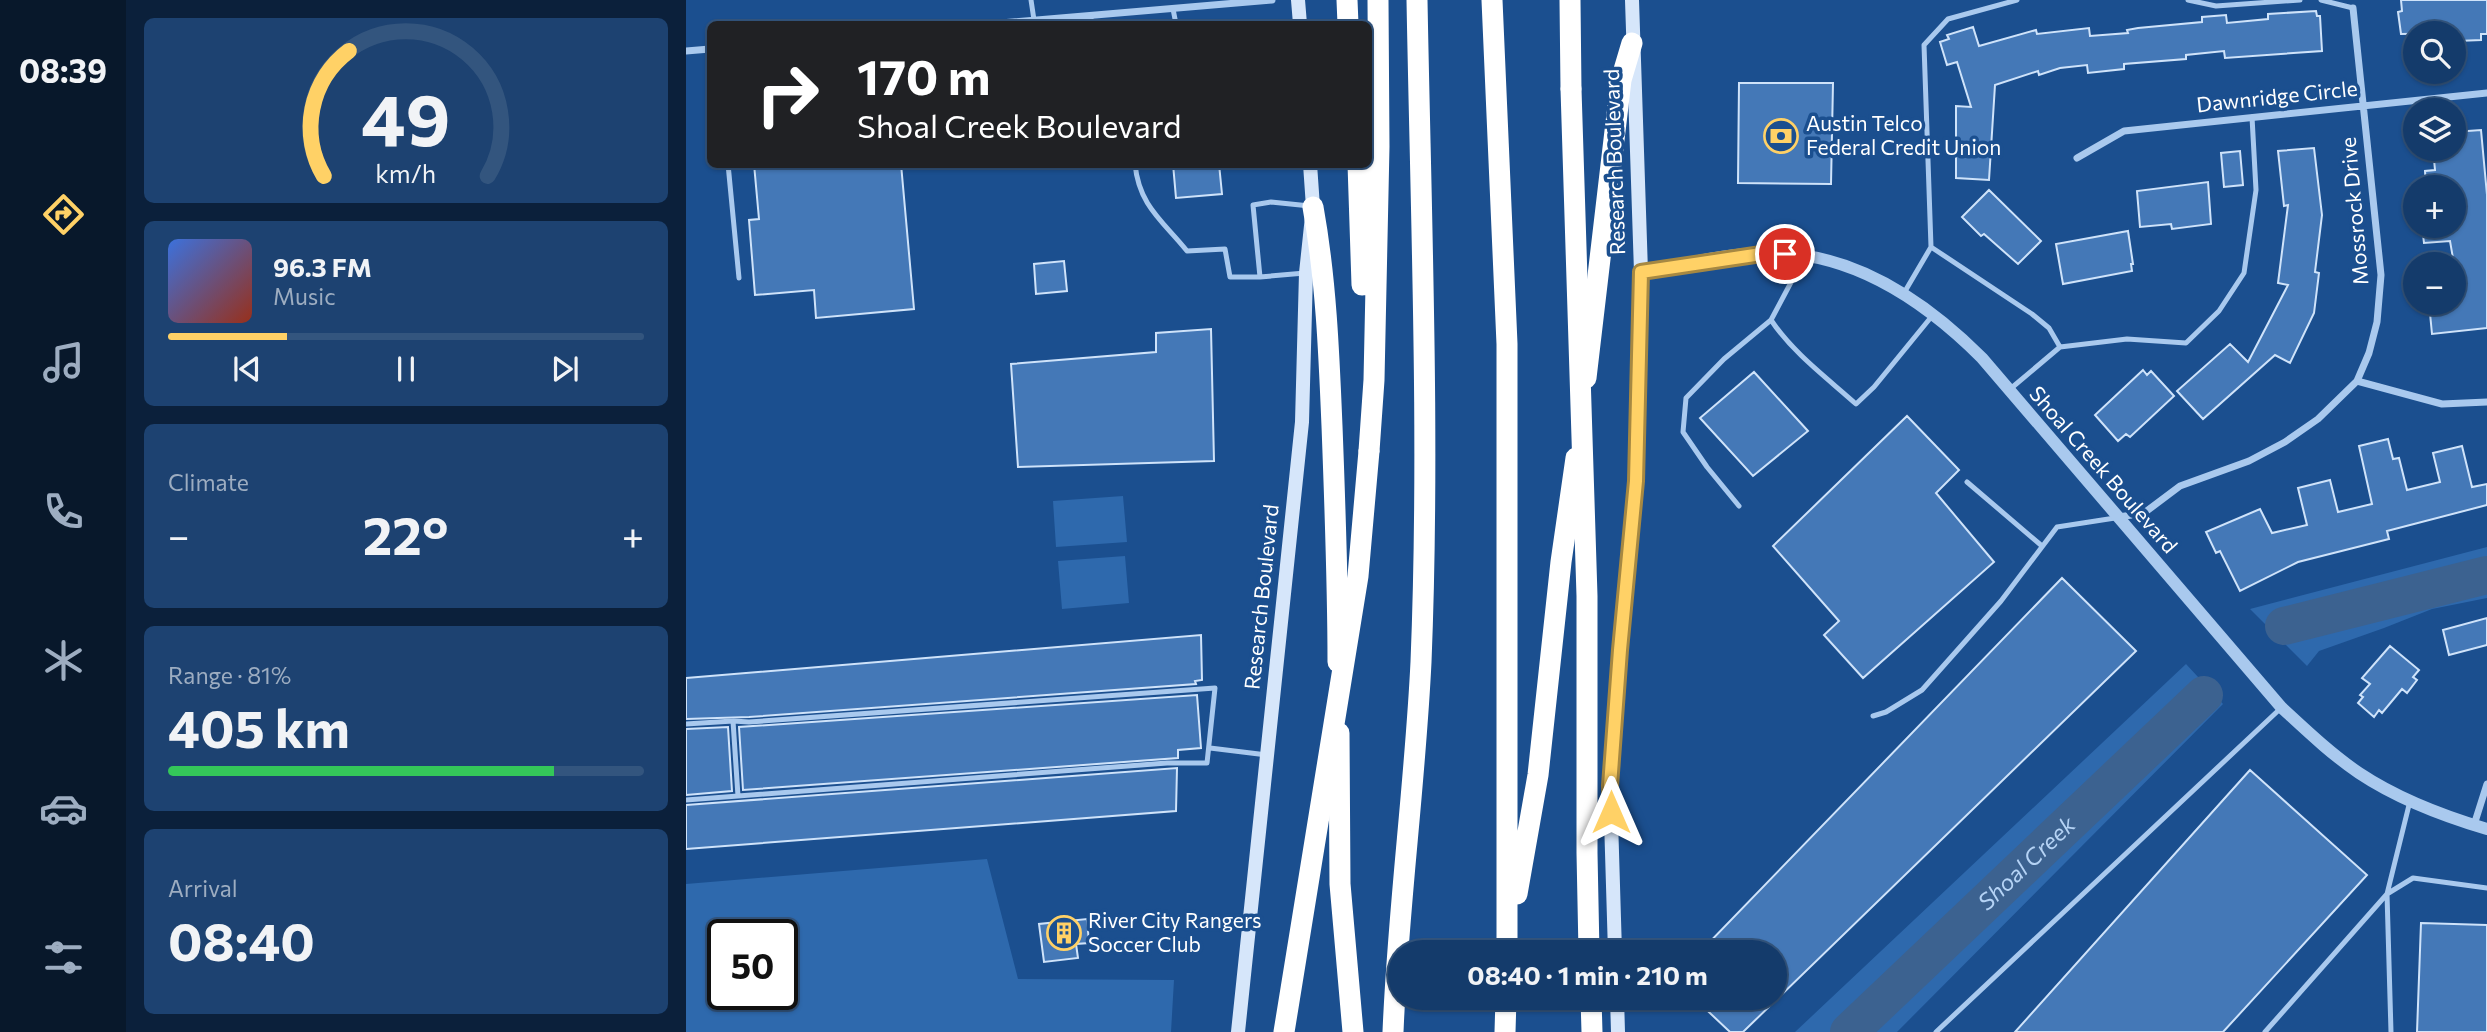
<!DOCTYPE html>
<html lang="en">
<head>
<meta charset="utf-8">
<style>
	body { margin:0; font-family:Commissioner,sans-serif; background:#1d4271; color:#f1f3f6; height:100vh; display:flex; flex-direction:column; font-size:26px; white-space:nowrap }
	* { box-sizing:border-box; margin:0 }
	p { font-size:23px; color:#9dadc1 }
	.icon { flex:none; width:38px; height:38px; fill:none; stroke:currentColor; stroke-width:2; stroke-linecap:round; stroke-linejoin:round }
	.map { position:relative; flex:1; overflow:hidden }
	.side { display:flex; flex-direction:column; gap:18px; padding:18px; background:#0b203b; width:560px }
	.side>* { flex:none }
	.guide { position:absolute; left:21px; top:21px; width:665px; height:147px; border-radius:10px; box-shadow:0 2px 5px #0004,0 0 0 2px #33557e; background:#202124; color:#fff; overflow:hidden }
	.controls { position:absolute; left:1717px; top:21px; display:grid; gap:14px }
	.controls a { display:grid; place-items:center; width:63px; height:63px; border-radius:50%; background:#143b6b; box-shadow:0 2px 5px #0004,0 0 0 2px #33557e; font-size:35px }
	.speed { position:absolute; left:21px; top:919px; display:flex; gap:14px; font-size:35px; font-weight:700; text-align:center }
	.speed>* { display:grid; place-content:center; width:91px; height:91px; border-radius:50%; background:#143b6b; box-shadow:0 2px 5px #0004,0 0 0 2px #33557e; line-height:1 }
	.speed .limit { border:4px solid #111; border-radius:10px; background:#fff; color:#111 }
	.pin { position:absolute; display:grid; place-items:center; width:60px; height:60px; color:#fff; margin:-30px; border:4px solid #fff; border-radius:50%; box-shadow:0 2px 7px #0007 }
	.me { position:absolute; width:77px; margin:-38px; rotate:0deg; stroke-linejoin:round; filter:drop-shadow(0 0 5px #0008) }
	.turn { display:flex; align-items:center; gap:24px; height:147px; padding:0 35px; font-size:32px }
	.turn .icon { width:91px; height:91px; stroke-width:2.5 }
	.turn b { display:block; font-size:49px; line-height:60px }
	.big { font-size:52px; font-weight:700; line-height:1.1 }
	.side .card { flex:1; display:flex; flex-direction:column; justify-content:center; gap:10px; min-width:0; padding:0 24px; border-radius:10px; background:#1d4271 }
	.side .dial { align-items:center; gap:0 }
	.dial svg { height:182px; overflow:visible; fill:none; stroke:#33557e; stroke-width:7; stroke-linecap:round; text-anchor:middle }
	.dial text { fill:#f1f3f6; stroke:none }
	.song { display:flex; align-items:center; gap:21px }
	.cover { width:84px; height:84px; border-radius:10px; background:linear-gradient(135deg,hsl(220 70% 55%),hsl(10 70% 35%)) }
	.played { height:7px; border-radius:4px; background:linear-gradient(90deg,#ffd166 25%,#33557e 25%) }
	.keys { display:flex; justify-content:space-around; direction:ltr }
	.heat { display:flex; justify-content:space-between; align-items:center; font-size:38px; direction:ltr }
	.charge { height:10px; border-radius:5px; background:linear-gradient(90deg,#34c759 81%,#33557e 0) }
	.trip { position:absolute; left:702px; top:940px; width:399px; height:70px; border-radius:35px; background:#143b6b; box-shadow:0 2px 5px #0004,0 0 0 2px #33557e; font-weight:700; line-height:70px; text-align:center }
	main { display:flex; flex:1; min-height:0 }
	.tabs { display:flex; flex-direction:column; width:126px; justify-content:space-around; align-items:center; background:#08182b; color:#9dadc1 }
	.tabs .icon { width:49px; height:49px }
	.tabs .active { color:#ffd166 }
	.tabs b { font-size:32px; color:#f1f3f6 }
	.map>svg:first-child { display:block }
</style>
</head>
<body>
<main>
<nav class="tabs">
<b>08:39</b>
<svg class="icon active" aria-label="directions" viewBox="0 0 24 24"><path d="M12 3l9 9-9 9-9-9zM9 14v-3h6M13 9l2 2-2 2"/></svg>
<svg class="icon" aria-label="music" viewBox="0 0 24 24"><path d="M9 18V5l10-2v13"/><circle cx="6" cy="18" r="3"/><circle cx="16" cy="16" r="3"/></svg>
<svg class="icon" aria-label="phone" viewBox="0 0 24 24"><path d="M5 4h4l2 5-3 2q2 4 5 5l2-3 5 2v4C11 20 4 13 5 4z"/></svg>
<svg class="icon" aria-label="climate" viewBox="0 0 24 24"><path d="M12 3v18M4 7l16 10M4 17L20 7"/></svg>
<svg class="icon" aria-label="car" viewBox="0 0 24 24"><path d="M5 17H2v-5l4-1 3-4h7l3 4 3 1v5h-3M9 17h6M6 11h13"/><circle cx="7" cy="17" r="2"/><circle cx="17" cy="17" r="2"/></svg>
<svg class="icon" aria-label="filters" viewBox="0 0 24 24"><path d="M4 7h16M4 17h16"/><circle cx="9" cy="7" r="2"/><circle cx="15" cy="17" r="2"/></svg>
</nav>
<section class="side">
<div class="card dial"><svg viewBox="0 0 100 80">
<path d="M14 69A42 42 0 1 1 86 69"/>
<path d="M14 69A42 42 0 0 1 25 14" stroke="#ffd166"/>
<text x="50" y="56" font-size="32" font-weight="700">49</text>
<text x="50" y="72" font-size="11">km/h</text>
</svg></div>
<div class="card">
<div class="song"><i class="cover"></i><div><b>96.3 FM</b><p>Music</p></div></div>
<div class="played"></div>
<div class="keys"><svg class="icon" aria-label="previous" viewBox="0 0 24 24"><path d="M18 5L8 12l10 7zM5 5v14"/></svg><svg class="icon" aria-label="pause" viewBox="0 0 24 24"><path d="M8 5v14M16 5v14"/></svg><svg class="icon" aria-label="next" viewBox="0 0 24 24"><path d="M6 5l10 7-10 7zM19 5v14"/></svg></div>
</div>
<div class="card"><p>Climate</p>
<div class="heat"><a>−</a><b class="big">22°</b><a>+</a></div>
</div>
<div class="card"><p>Range · 81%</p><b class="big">405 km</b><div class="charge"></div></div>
<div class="card"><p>Arrival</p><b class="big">08:40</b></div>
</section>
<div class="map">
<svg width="1801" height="1032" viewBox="0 0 1801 1032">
	<rect width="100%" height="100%" fill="#1b4f8f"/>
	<path fill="#2e69ad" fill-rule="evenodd" d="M 437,496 L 441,542 L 370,547 L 367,501 Z
		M 1801,547 L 1801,598 L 1746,609 L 1698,628 L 1633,651 L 1621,666 L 1564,609 Z
		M 439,556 L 443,603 L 376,609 L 372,561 Z
		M 1500,664 L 1537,704 L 1211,1032 L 1109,1032 Z
		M 301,859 L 332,979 L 488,980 L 485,1032 L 0,1032 L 0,884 ZM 96,934 L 96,994 L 37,994 L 37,934 Z"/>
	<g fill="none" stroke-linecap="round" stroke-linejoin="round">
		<g stroke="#3c6290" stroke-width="38">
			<path d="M 1598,626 L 1801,575"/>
			<path id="s1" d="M 1163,1032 L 1518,695"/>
		</g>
	</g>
	<path fill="#4478b7" stroke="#cfe3fa" stroke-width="2" d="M 1715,0 L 1801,0 L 1801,34 L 1795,34 L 1795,40 L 1771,41 L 1770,33 L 1715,34 L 1712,12 L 1716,11 Z
		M 1630,11 L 1631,16 L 1634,16 L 1636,51 L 1539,58 L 1538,51 L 1500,55 L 1500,59 L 1438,64 L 1438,69 L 1402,73 L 1401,65 L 1374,68 L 1353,75 L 1352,71 L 1309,85 L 1303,180 L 1270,178 L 1270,106 L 1285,107 L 1271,62 L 1261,65 L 1254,42 L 1263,39 L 1261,35 L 1287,27 L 1293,46 L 1350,30 L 1351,34 L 1403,28 L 1404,36 L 1442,33 L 1441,30 L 1452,28 L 1516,22 L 1516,17 L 1540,15 L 1541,23 L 1582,19 L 1582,14 Z
		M 1053,83 L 1147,83 L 1145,184 L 1052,183 Z
		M 1795,130 L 1801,195 L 1801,328 L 1746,334 L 1743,303 L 1768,303 L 1768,264 L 1764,241 L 1738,243 L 1736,226 L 1768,226 L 1768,187 L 1740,187 L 1739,171 L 1749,170 L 1747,149 L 1768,149 L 1768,132 Z
		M 1628,148 L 1636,215 L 1629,272 L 1633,273 L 1628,313 L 1604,363 L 1589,355 L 1517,419 L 1491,391 L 1544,344 L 1562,362 L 1602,285 L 1592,283 L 1602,205 L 1598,206 L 1592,151 Z
		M 1554,151 L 1557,185 L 1538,187 L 1535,153 Z
		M 68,164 L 215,164 L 228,309 L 130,318 L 128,290 L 69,295 L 63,220 L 73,219 Z
		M 487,164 L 533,164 L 536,194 L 490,198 Z
		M 1522,182 L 1525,224 L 1486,229 L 1485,224 L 1454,227 L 1451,191 Z
		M 1303,190 L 1355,241 L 1332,264 L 1298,234 L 1295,236 L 1276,217 Z
		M 1442,231 L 1447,264 L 1445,264 L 1446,271 L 1377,284 L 1370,244 Z
		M 378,261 L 381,291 L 350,294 L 348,264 Z
		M 525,329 L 528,461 L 332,467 L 325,364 L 470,352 L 470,333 Z
		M 1457,370 L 1461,375 L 1465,371 L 1488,396 L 1444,437 L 1440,434 L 1432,441 L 1409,415 Z
		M 1068,372 L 1122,431 L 1067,476 L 1014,418 Z
		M 1221,416 L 1273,470 L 1250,493 L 1308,562 L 1177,678 L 1138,635 L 1153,621 L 1087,546 Z
		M 1702,439 L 1707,459 L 1713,458 L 1721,490 L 1754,482 L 1747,453 L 1776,446 L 1786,487 L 1801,484 L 1801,505 L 1701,531 L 1703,539 L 1612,562 L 1554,591 L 1534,551 L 1530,553 L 1520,532 L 1574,509 L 1586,533 L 1621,525 L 1612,488 L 1644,480 L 1652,512 L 1686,504 L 1673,446 Z
		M 1376,578 L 1450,651 L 1057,1032 L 1044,1032 L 1008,998 L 1088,998 L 1088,952 L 1014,952 Z
		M 1801,618 L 1801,645 L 1763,655 L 1757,630 Z
		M 515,635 L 516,680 L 509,681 L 510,684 L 63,717 L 0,719 L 0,678 Z
		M 1704,646 L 1733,670 L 1727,677 L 1731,680 L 1721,693 L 1716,689 L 1696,713 L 1693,710 L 1688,717 L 1672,703 L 1677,697 L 1674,695 L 1684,684 L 1676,678 Z
		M 511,695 L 515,748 L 492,750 L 492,758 L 57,790 L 53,727 Z
		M 42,727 L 46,791 L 0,795 L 0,729 Z
		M 491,768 L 490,811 L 0,849 L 0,805 Z
		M 1564,770 L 1681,875 L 1537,1032 L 1329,1032 Z
		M 401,919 L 403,943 L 390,944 L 392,958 L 358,962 L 353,924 Z
		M 1735,923 L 1801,925 L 1801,1032 L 1731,1032 Z"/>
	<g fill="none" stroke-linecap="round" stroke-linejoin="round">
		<path stroke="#a9c9ee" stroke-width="5" d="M 345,0 L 348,20
			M 1502,0 L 1530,6 L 1614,0
			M 1635,0 L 1667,8
			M 487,9 L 490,24
			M 405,16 L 405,24
			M 42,164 L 53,278
			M 449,164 C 453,206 477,221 501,251 L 539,249 L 544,277 L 574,277
			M 1245,247 L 1346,314 L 1363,328 L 1374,347
			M 1119,256 L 1085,320 C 1107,353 1141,378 1170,404 L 1188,387 L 1246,316
			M 619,273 L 574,277 L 567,205 L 585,202 L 624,206
			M 1218,293 L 1245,247 L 1238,45 L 1262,19 L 1331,0
			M 1323,390 L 1374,347 L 1441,339 L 1500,343 L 1533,311 L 1558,273 L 1570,190 L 1566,117
			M 1281,482 L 1356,546
			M 1053,506 L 1021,467 L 997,432 L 1000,398 L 1038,359 L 1085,320
			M 1187,716 L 1200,712 L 1236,690 L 1315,601 L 1371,527 L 1429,518
			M 47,721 L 52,796
			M 0,724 L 47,721 L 63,722 L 529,688 L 521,763 L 481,763 L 0,800
			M 524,748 L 581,755
			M 1250,1032 L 1595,708
			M 1579,1032 L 1701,894 L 1724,801
			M 1705,1032 L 1701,894 L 1727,878 L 1801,888"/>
		<path stroke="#a9c9ee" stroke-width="7" d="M 303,24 L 586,0
			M 0,51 L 24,49
			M 1391,158 L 1438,131 L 1801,93
			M 1671,381 L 1756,404 L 1801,402
			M 1433,517 L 1458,513 L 1494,486 L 1563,461 L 1599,442 L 1632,419 L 1671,381 L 1683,353 L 1691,322 L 1695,275 L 1667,8
			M 1788,825 L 1801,784"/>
		<path stroke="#a9c9ee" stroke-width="12" d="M 955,272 C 996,265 1039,253 1081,253 C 1166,251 1239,301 1296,358 L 1595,707 C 1620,730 1645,754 1673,773 C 1712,799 1757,816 1801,829"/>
		<path stroke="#d6e6fa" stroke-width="14" d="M 612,0 L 614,24
			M 929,952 L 924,786 L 938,595 L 950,481 L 955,272 L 946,0
			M 931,998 L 932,1032
			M 552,1032 L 616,422 L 620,273 L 627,207 L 624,164"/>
		<path stroke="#fff" stroke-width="21" d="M 661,0 L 662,24
			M 806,0 L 821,344 L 821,952
			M 884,0 L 885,89
			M 672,164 L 676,285
			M 627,207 C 640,279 643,353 646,426 C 649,505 652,583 652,662
			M 900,378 L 935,80 L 946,43
			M 683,451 L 688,380 L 693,146 L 692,0
			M 653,733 L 654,884 L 667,1032
			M 831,894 L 852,775 L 875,562 L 890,458
			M 905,998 L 906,1032
			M 707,1032 C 712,908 729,786 735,662 C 744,442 735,220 731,0
			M 819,1032 L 820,998"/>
		<path stroke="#fff" stroke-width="21" d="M 885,89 L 901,596 L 901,853 L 903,952
			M 598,1032 L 672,576 L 683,451"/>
	</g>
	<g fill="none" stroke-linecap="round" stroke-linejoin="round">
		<g stroke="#a68842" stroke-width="18">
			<path id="route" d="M 925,812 L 924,786 L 934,650 L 950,481 L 955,272 L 1082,253 L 1099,254"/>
		</g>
		<use href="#route" stroke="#ffd166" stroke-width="12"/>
	</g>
	<defs>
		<g id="bank-ring" transform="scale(1.75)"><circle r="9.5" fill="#1b4f8f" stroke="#ffd166" stroke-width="1.5"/><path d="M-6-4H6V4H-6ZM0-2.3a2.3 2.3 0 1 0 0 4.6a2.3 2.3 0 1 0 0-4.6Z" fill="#ffd166"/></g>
		<g id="building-ring" transform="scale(1.75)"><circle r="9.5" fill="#1b4f8f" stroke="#ffd166" stroke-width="1.5"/><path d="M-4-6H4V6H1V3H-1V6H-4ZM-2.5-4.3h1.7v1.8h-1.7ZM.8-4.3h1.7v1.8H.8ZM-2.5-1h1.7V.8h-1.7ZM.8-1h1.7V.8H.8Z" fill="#ffd166"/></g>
	</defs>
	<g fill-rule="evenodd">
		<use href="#bank-ring" x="1095" y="136"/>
		<use href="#building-ring" x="378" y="933"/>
	</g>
	<g text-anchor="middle" stroke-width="7" stroke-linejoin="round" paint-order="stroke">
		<g font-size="21" fill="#fff" stroke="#1b4f8f">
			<text transform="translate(1591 97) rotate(-6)" y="7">Dawnridge Circle</text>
			<text transform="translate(929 162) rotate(-92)" y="7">Research Boulevard</text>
			<text transform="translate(1669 211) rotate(-95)" y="7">Mossrock Drive</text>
			<text transform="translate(1417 470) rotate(49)" y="7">Shoal Creek Boulevard</text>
			<text transform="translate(576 597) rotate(-84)" y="7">Research Boulevard</text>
		</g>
		<g font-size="21" fill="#fff" stroke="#1b4f8f" text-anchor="start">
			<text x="1120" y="131">Austin Telco<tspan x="1120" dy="24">Federal Credit Union</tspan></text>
			<text x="402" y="928">River City Rangers<tspan x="402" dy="24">Soccer Club</tspan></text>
		</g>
		<g font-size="23" font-style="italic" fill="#b5d3f5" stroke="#1b4f8f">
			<text dy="8" stroke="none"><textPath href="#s1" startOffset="245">Shoal Creek</textPath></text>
		</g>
	</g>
</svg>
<div class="controls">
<a><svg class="icon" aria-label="search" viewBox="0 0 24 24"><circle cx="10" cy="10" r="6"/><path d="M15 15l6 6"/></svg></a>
<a><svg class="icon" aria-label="layers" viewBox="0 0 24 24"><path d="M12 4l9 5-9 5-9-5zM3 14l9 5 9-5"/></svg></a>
<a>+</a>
<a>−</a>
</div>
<div class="speed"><div class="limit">50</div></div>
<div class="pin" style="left:1099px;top:254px;background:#d93025"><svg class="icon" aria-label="arrive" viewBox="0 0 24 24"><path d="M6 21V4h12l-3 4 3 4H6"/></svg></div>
<svg class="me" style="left:925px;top:812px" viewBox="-20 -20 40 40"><path d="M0-17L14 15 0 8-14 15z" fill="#ffd166" stroke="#fff" stroke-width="4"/></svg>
<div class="trip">08:40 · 1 min · 210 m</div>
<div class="guide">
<div class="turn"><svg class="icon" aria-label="right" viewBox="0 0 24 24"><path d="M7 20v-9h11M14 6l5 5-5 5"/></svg><div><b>170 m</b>Shoal Creek Boulevard</div></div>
</div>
</div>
</main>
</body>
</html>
